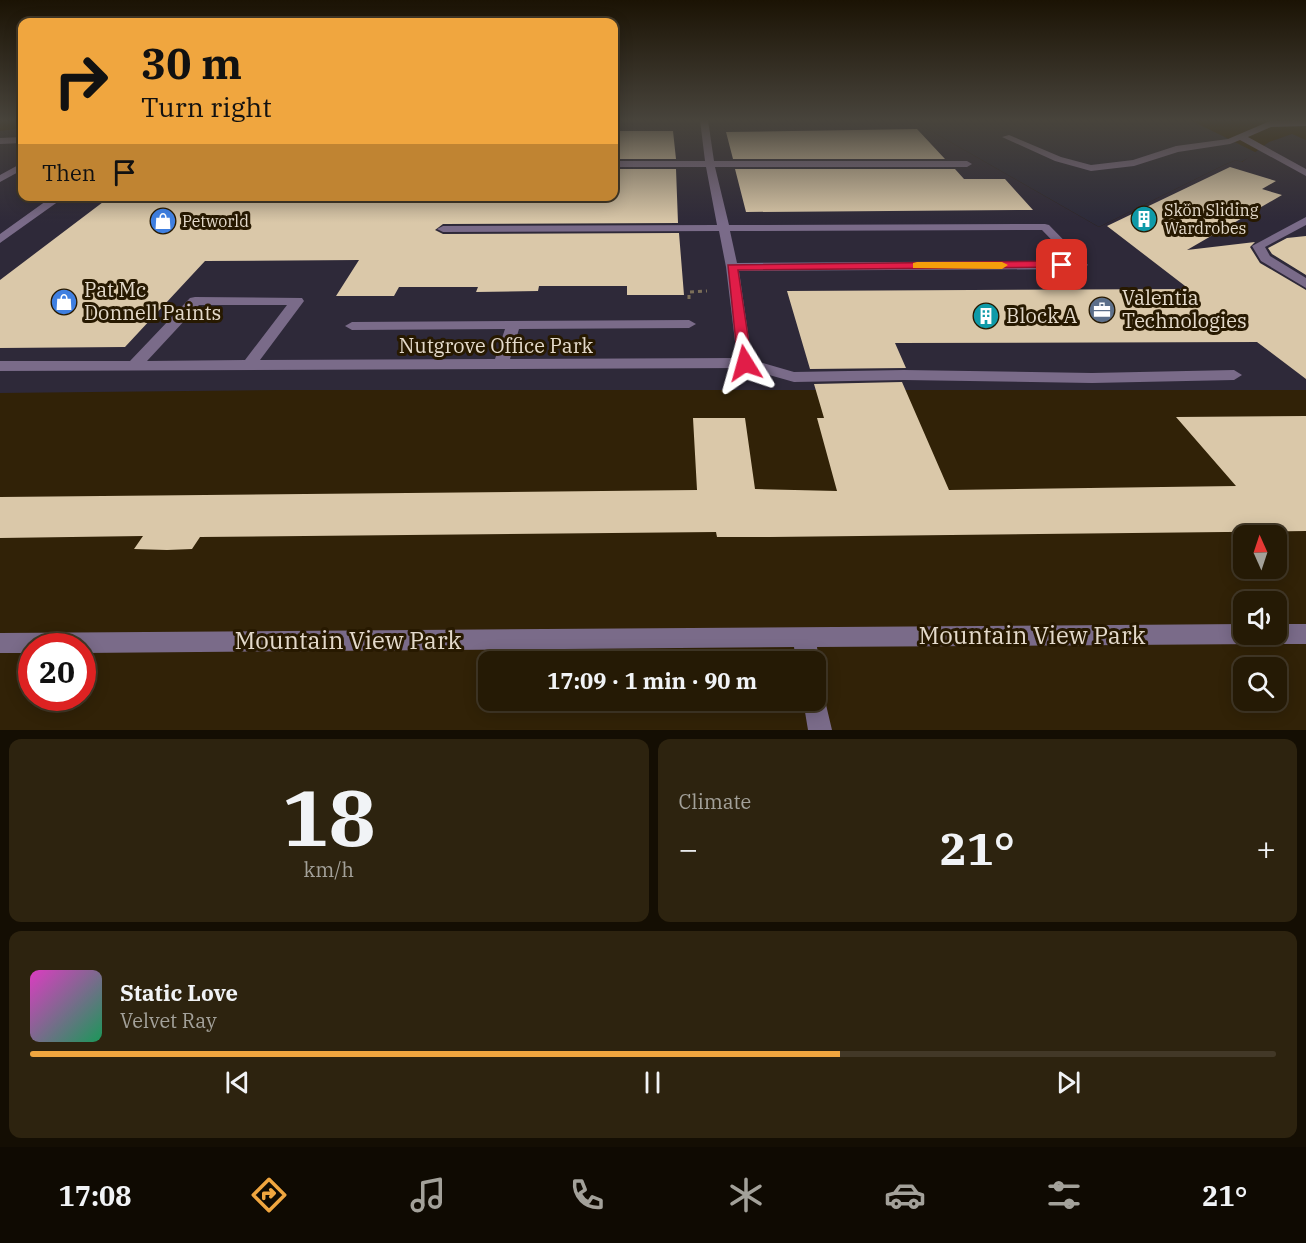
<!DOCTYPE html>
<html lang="en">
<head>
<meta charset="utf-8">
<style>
	body { margin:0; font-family:"IBM Plex Serif",serif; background:#2d230f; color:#f1f3f6; height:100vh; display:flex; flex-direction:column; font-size:22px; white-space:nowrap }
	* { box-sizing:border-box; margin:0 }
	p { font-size:20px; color:#a3a19a }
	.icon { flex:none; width:33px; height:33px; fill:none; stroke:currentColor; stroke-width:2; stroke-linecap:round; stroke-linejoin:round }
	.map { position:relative; height:730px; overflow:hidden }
	.details { display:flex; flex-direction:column; gap:9px; padding:9px; background:#140e03; flex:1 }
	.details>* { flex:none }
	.guide { position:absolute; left:18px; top:18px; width:600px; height:183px; border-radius:12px; box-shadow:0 3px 15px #0003,0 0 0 2px #423827; background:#f0a63f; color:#111; overflow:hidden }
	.needle { width:39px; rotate:357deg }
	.buttons { position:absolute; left:1233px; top:525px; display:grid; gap:12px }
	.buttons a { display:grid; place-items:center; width:54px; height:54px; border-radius:12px; background:#251a05; box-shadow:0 3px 15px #0003,0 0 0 2px #423827; font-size:30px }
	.speed { position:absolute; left:18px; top:633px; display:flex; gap:12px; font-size:30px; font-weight:700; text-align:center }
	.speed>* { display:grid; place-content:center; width:78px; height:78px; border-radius:50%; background:#251a05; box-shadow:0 3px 15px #0003,0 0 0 2px #423827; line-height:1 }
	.speed .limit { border:9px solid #d22; background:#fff; color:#111 }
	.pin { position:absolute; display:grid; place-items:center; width:51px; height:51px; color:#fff; margin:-26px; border-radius:12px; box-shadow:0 3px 9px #0006 }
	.me { position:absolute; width:66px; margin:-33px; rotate:352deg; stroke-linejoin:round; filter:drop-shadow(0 0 4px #0008) }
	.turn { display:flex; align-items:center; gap:21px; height:126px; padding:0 24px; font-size:27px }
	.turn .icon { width:78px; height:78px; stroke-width:2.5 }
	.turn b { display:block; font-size:42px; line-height:51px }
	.then { display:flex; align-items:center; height:57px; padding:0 24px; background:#0003; gap:12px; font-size:22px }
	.big { font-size:45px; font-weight:700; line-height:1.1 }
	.details .card { flex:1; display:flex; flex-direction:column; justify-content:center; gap:9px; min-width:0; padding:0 21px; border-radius:12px; background:#2d230f }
	.details .dial { align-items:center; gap:0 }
	.dial b { font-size:78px; line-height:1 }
	.song { display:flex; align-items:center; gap:18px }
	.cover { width:72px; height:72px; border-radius:9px; background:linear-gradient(135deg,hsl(310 70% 55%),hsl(150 70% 35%)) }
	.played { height:6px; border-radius:3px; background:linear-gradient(90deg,#f0a63f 65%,#423827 65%) }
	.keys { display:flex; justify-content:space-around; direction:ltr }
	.heat { display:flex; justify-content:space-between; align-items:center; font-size:33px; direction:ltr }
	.details .tiles { flex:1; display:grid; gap:9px; grid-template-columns:1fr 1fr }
	.card:last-child { grid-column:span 2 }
	.trip { position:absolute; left:478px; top:651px; width:348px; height:60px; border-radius:12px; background:#251a05; box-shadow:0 3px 15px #0003,0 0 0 2px #423827; font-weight:700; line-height:60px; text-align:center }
	.menu { display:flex; height:96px; justify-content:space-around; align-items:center; background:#0f0a02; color:#a3a19a }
	.menu .icon { width:42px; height:42px }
	.menu .selected { color:#f0a63f }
	.menu b { font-size:27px; color:#f1f3f6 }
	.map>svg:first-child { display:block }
</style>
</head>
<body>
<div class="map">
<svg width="1306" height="730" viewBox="0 0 1306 730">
	<rect width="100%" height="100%" fill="#312207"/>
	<path fill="#2e2939" d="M 614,120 L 912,120 L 1099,227 L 1224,165 L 1236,160 L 1242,162 L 1269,142 L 1292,134 L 1306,140 L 1306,390 L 279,390 L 0,393 L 0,131 L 22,128 L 22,196 L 614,196 Z"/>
	<path fill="#2c2a3a" d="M 912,120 L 1190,120 L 1257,153 L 1241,162 L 1236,160 L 1224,165 L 1099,227 Z"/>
	<path fill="#dac8a9" d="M 917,129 L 945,159 L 733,159 L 726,132 Z
		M 614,131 L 673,131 L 676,159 L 614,159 Z
		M 1230,167 L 1276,181 L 1262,189 L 1282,195 L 1187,250 L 1255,242 L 1250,247 L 1260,263 L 1306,290 L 1306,379 L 1257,342 L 895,343 L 906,368 L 810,369 L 787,291 L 1189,289 L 1107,226 Z
		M 614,169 L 676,169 L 678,223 L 443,224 L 435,230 L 443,234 L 679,233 L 684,295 L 627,295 L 627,286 L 539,286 L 538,291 L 476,292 L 478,287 L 399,287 L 394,296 L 336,296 L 359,260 L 205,261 L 125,347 L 0,348 L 0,280 L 111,196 L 614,196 Z
		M 735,169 L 955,169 L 964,179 L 1005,179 L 1033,210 L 746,212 Z
		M 1306,236 L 1306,275 L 1272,254 L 1268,248 L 1287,238 Z
		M 902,382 L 949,490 L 1236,486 L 1176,417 L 1306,416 L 1306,531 L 770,537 L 717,537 L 716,532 L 200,537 L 192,549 L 167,550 L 134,549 L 143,536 L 0,538 L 0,497 L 697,490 L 693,418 L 745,418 L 755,489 L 837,491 L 817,418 L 824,418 L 814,384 Z"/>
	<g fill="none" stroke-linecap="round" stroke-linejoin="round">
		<path stroke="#7c6f59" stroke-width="3" stroke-dasharray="4 4" stroke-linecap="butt" d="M 689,299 L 689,292 L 707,291"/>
		<path fill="#7a6b89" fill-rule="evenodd" d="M 700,120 L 708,120 L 714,161 L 967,161 L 972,164 L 967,167 L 715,167 L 729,225 L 1045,224 L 1049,225 L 1088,265 L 1082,269 L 739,271 L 752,360 L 794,372 L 904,370 L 1092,373 L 1234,370 L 1242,375 L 1234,380 L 1092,383 L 904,380 L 794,382 L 744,368 L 0,371 L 0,361 L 130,361 L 190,298 L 195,297 L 302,298 L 304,301 L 260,360 L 495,359 L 505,329 L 352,330 L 345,326 L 352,322 L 689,320 L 696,324 L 689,328 L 519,329 L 510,359 L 737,358 L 726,267 L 719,231 L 443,232 L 437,229 L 443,226 L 717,225 L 706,167 L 614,167 L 614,161 L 705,161 ZM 1042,230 L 1072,261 L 737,263 L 730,231 ZM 199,305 L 287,305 L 245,360 L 147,361 Z
			M 1306,120 L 1306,126 L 1271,127 L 1248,137 L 1306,169 L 1306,176 L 1240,140 L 1230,144 L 1178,152 L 1134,166 L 1091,171 L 1055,161 L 1002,137 L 1009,135 L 1061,157 L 1091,165 L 1133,160 L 1176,146 L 1228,139 L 1270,121 Z
			M 22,137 L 22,143 L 0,144 L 0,138 Z
			M 22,163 L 22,170 L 0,182 L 0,175 Z
			M 53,196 L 66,196 L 0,243 L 0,234 Z
			M 1306,217 L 1306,225 L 1265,247 L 1270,256 L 1306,278 L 1306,288 L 1261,261 L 1252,246 Z
			M 1244,624 L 1244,634 L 1276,634 L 1276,624 L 1306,624 L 1306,644 L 1276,644 L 1268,641 L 1261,644 L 817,647 L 819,662 L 816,670 L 816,662 L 796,662 L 794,647 L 82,653 L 82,646 L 32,646 L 32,653 L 0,653 L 0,633 Z
			M 816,689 L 823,692 L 832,730 L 808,730 L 803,700 L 816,700 Z"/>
	</g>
	<linearGradient id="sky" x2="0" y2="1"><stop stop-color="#1b1304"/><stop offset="0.54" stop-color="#48443c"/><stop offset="1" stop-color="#48443c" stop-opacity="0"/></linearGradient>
	<rect width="1306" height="223" fill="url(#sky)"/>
	<path fill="#e11d48" stroke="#92132f" stroke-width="1.5" d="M 1062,261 L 1067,265 L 1066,267 L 738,270 L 752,363 L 745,367 L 738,363 L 728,265 Z"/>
	<path fill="#f59e0b" d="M 917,262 L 1002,262 L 1008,265 L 1002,269 L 913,268 L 913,263 Z"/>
	<defs>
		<g id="building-disc" transform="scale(1.35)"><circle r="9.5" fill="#0f9aa8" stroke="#271900"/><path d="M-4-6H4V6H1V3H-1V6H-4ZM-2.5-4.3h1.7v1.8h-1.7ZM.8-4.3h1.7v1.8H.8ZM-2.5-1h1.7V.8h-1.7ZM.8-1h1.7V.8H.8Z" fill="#fff"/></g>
		<g id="shop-disc" transform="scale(1.35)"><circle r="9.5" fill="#3f7fe0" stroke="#271900"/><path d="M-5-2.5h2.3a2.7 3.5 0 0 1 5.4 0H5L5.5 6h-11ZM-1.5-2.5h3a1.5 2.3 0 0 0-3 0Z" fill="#fff"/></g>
		<g id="office-disc" transform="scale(1.35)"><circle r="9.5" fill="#5c6f8a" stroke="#271900"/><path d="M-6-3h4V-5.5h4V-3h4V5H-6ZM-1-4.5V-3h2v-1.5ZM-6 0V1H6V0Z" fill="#fff"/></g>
	</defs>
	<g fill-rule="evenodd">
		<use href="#building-disc" x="1144" y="219"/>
		<use href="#shop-disc" x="163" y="221"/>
		<use href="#shop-disc" x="64" y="302"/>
		<use href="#office-disc" x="1102" y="310"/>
		<use href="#building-disc" x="986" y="316"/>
	</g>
	<g text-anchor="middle" stroke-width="6" stroke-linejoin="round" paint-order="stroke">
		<g font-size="16" fill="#e4dacb" stroke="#271900" text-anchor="start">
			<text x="1164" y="216">Skön Sliding<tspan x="1164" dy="18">Wardrobes</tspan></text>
			<text x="182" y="227">Petworld</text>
		</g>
		<g font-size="20" fill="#e4dacb" stroke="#271900" text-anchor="start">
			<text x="84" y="297">Pat Mc<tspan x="84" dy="23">Donnell Paints</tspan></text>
			<text x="1122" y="305">Valentia<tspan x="1122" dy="23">Technologies</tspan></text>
			<text x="1006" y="323">Block A</text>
		</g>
		<g font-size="20" fill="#e4dacb" stroke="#271900">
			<text x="496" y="353">Nutgrove Office Park</text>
		</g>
		<g font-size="24" fill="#e4dacb" stroke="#271900">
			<text x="1032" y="644">Mountain View Park</text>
			<text x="348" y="649">Mountain View Park</text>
		</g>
	</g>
</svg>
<div class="buttons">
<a><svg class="needle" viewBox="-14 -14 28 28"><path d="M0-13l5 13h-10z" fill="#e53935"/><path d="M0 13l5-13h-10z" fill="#a3a19a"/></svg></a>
<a><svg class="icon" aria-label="sound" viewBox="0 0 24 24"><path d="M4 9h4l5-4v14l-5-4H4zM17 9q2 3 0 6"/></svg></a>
<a><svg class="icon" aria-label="search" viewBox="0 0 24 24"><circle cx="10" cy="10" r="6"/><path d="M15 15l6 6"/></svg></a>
</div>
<div class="speed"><div class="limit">20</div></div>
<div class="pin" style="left:1062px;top:265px;background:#d93025"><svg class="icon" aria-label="arrive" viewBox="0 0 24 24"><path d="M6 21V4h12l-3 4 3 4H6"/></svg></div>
<svg class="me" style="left:745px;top:363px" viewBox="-20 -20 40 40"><path d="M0-17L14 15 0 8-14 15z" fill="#e11d48" stroke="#fff" stroke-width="4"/></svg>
<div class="trip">17:09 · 1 min · 90 m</div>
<div class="guide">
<div class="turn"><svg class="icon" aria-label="right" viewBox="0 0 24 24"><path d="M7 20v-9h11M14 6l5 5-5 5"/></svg><div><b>30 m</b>Turn right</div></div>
<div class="then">Then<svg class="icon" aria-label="arrive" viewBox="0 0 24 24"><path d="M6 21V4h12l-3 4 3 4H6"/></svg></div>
</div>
</div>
<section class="details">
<div class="tiles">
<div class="card dial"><b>18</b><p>km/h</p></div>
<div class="card"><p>Climate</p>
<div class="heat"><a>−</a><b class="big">21°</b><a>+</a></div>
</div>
<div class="card">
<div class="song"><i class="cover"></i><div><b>Static Love</b><p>Velvet Ray</p></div></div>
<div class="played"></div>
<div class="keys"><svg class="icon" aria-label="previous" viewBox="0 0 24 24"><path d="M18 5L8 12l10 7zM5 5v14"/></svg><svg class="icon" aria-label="pause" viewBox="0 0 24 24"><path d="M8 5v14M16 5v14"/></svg><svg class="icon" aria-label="next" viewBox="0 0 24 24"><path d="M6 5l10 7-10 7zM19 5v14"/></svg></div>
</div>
</div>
</section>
<nav class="menu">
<b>17:08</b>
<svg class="icon selected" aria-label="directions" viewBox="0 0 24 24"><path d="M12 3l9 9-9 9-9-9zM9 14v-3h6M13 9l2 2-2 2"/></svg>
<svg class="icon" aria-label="music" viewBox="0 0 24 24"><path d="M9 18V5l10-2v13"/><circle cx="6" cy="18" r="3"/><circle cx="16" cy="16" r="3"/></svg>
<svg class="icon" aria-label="phone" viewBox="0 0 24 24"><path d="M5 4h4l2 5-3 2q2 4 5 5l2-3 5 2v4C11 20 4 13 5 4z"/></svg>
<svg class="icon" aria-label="climate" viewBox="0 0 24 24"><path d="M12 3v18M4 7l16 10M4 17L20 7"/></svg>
<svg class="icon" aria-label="car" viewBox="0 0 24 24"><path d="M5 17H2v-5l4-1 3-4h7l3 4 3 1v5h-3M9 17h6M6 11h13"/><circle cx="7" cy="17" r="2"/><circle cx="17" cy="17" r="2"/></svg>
<svg class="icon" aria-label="filters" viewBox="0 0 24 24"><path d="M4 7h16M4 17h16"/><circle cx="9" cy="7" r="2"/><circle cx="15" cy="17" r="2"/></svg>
<b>21°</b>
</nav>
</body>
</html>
